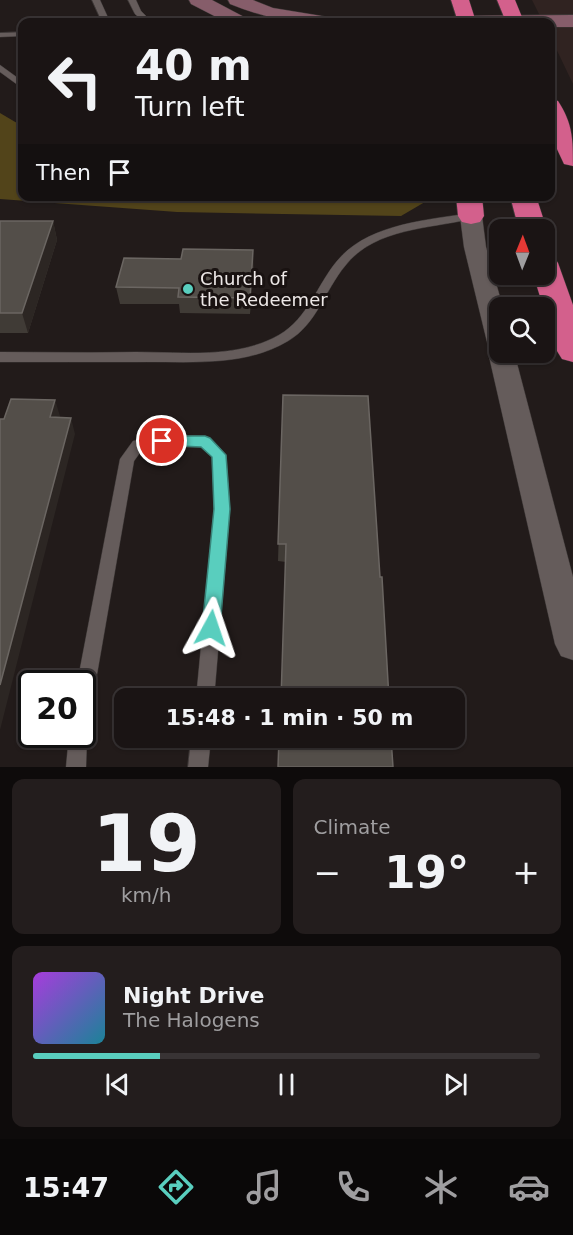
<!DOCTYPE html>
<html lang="en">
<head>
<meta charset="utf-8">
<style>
	body { margin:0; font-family:"DejaVu Sans",sans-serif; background:#231d1d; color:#f1f3f6; height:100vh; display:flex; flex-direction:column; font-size:22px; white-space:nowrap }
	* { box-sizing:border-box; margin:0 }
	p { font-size:20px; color:#9f9ea0 }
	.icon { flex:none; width:33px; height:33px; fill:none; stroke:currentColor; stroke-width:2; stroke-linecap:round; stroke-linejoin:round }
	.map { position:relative; height:767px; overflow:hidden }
	.sheet { display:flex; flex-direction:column; gap:12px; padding:12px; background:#0e0b0b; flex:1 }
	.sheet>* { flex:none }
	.banner { position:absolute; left:18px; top:18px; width:537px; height:183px; border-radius:12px; box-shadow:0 2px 4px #0004,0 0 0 2px #383334; background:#1a1414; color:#f1f3f6; overflow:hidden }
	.needle { width:39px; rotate:1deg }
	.buttons { position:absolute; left:489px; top:219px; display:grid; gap:12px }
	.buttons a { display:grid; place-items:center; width:66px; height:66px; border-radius:12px; background:#1a1414; box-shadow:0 2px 4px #0004,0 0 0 2px #383334; font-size:30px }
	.speed { position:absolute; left:18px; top:670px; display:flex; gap:12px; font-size:30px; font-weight:700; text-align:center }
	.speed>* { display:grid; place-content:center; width:78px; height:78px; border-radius:50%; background:#1a1414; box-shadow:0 2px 4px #0004,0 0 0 2px #383334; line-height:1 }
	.speed .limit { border:3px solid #111; border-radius:9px; background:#fff; color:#111 }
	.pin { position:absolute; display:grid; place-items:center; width:51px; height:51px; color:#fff; margin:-26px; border:3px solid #fff; border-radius:50%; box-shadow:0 2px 6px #0007 }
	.me { position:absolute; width:66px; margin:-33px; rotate:5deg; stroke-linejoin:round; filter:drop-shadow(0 0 4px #0008) }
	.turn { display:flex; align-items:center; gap:21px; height:126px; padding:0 18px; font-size:27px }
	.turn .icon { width:78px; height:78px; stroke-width:2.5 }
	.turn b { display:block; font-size:42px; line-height:51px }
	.then { display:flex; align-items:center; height:57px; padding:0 18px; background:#0003; gap:12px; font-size:22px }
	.big { font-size:45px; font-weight:800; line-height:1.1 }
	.sheet .tile { flex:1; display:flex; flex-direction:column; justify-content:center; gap:9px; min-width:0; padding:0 21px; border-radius:12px; background:#231d1d }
	.sheet .dial { align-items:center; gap:0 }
	.dial b { font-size:78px; line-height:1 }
	.song { display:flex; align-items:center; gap:18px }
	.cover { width:72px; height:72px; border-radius:9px; background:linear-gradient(135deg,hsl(280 70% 55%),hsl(190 70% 35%)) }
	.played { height:6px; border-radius:3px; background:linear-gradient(90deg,#59cebe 25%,#383334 25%) }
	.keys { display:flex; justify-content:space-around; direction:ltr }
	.heat { display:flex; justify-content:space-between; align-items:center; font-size:33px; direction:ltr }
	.sheet .tiles { flex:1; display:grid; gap:12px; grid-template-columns:1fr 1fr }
	.tile:last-child { grid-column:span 2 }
	.trip { position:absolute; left:114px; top:688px; width:351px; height:60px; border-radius:12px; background:#1a1414; box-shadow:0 2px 4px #0004,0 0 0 2px #383334; font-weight:800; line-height:60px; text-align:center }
	.tab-bar { display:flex; height:96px; justify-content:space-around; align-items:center; background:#0a0808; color:#9f9ea0 }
	.tab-bar .icon { width:42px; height:42px }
	.tab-bar .active { color:#59cebe }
	.tab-bar b { font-size:27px; color:#f1f3f6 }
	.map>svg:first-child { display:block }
</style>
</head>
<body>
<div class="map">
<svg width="573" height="767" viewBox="0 0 573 767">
	<rect width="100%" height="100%" fill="#221b1a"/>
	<path fill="#302321" d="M 532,0 L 573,0 L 573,84 L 551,38 L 550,22 L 543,22 Z"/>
	<path fill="#52441a" d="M 0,113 L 22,126 L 22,196 L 429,196 L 430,199 L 401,216 L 177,212 L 0,199 Z"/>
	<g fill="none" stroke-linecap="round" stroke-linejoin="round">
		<g stroke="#3d3837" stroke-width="1">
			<path id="lane" d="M 92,0 L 100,0 L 110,22 L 102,22 Z
				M 128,0 L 136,0 L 141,11 L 152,22 L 144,22 L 135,14 Z
				M 22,32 L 22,36 L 0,37 L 0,33 Z
				M 0,65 L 22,81 L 22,88 L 0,72 Z
				M 471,213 L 475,214 L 475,218 C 432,229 375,227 345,266 C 325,290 317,324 288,341 C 243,368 187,361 137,362 C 91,362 46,362 0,362 L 0,352 C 45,352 91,353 136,352 C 183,352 237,359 279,335 C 308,318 317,285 337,261 C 367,224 427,220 471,213 Z
				M 162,435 L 205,436 L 210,438 L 226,455 L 230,509 L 214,699 L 196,699 L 214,509 L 212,457 L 202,447 L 162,447 L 142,450 L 134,461 L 91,709 L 89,715 L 82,718 L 82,684 L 77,684 L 120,459 L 133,441 Z
				M 82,727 L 87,735 L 86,767 L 66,767 L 69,735 L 82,735 Z
				M 191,738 L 211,738 L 208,767 L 188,767 Z"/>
		</g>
		<g stroke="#3d3837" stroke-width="1">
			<path id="street" d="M 471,209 L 479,211 L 482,216 L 486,247 L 503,308 L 500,308 L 500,352 L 514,352 L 573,577 L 573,660 L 561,656 L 555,644 L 488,352 L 489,350 L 464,247 L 460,216 L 463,211 Z"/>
		</g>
		<g stroke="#3d3837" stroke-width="1">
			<path id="secondary" d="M 189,0 L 212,0 L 246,18 L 249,22 L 226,22 L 191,4 Z
				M 228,0 L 253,0 L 273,8 L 334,18 L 337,22 C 299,26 265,18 230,4 Z
				M 573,15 L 573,27 L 550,27 L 550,22 L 445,22 L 448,18 L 455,16 Z"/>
		</g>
		<g stroke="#3d3837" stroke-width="1">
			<path id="highway" d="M 451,0 L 469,0 L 476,22 L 458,22 Z
				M 497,0 L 515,0 L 524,22 L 506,22 Z
				M 550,99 L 558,101 C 573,124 573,140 573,166 L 564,164 L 550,134 Z
				M 456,196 L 482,196 L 484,216 L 480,222 L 471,224 L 462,222 L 458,216 Z
				M 510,196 L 536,196 L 547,230 L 544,233 L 544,230 L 519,230 Z
				M 544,254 L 554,257 L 558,263 L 573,305 L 573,362 L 562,359 L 557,351 L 533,274 L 544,274 Z"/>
		</g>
		<use href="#lane" fill="#655c5b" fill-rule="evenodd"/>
		<use href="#street" fill="#655c5b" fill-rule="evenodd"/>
		<use href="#secondary" fill="#865d6a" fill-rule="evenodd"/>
		<use href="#highway" fill="#d3608c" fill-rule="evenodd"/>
	</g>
	<path fill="#403b36" d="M 0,221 L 53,221 L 57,240 L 28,333 L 0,333 Z
		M 254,266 L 250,314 L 180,313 L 179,304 L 120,304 L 116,287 Z
		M 283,395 L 380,577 L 286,562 L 278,561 Z"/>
	<path fill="#2c2623" d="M 53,221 L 57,240 L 28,333 L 22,313 Z
		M 253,250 L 254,266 L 250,314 L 250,298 Z
		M 55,400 L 60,416 L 55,433 L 50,417 Z
		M 71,418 L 75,434 L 0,730 L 0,685 Z"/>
	<path fill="#534e49" stroke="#6b6662" stroke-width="1.5" d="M 0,221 L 53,221 L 22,313 L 0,313 Z
		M 183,249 L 253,250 L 250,298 L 178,297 L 179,288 L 116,287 L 124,258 L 181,259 Z
		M 283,395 L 368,396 L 380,577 L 382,577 L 389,699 L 281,699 L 286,544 L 278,544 Z
		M 11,399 L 55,400 L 50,417 L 71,418 L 0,685 L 0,419 L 4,419 Z
		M 279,738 L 391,738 L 393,767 L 278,767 Z"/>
	<path fill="#59cebe" stroke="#3a867c" stroke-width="1.5" d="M 162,436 L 205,436 L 210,438 L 226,455 L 230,509 L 220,628 L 217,633 L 211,636 L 205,633 L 202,628 L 214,509 L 212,457 L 201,447 L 157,445 L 155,441 L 157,437 Z"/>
	<circle fill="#59cebe" stroke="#191211" stroke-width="2" cx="188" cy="289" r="6"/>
	<g text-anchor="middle" stroke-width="6" stroke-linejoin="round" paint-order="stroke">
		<g font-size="18" fill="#ede8e7" stroke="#191211" text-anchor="start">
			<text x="200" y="285">Church of<tspan x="200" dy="21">the Redeemer</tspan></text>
		</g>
	</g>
</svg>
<div class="buttons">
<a><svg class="needle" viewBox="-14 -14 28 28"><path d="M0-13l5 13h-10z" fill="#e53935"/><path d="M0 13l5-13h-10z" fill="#9f9ea0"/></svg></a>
<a><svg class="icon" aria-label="search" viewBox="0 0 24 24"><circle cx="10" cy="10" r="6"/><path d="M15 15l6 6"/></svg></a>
</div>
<div class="speed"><div class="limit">20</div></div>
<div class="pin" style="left:162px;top:441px;background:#d93025"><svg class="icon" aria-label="arrive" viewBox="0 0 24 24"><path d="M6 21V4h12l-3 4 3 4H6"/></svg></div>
<svg class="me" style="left:211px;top:628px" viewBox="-20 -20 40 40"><path d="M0-17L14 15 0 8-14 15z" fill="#59cebe" stroke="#fff" stroke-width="4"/></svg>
<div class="trip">15:48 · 1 min · 50 m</div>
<div class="banner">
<div class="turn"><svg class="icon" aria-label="left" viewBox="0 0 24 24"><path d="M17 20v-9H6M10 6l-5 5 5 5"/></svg><div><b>40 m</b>Turn left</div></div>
<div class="then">Then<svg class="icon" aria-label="arrive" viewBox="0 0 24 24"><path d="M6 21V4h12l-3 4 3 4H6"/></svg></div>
</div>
</div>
<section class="sheet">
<div class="tiles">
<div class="tile dial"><b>19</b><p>km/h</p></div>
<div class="tile"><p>Climate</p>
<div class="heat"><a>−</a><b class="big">19°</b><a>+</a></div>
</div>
<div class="tile">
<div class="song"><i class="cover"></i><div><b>Night Drive</b><p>The Halogens</p></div></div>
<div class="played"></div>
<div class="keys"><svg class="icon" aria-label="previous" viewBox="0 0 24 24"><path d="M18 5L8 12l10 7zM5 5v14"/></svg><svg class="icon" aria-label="pause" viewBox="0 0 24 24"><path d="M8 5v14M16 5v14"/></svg><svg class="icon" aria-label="next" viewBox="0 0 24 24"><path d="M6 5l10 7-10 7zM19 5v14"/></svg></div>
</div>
</div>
</section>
<nav class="tab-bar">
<b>15:47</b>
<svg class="icon active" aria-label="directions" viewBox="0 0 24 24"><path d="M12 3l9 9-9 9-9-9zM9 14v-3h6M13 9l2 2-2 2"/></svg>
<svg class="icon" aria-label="music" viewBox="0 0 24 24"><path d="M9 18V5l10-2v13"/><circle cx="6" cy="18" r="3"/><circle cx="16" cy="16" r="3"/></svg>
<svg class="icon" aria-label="phone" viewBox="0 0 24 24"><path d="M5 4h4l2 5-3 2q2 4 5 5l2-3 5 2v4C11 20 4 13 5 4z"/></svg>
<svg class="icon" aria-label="climate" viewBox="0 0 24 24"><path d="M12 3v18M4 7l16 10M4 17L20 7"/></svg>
<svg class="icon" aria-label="car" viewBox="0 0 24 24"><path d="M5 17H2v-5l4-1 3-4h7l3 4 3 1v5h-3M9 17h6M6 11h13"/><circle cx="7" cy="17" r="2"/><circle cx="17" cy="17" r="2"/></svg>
</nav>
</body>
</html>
